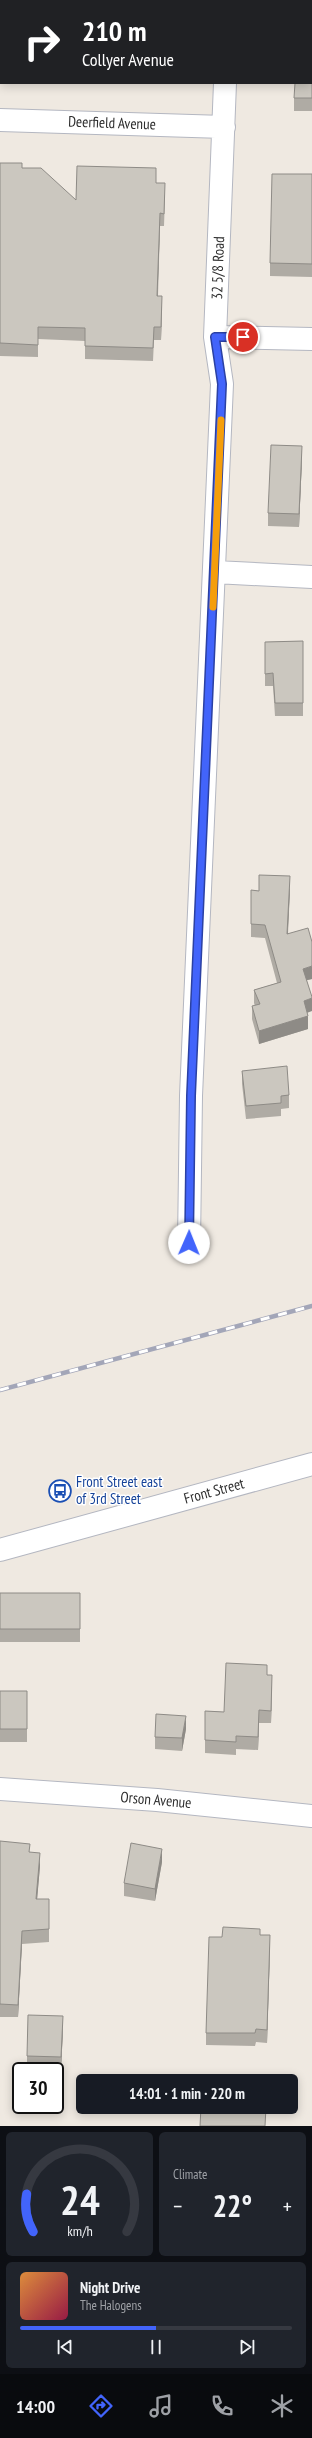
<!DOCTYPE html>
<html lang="en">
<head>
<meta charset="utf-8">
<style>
	body { margin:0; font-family:"PT Sans Narrow",sans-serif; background:#20242c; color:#f1f3f6; height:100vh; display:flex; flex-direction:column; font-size:15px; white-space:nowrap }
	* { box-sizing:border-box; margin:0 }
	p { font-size:13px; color:#9ea1a6 }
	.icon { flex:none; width:22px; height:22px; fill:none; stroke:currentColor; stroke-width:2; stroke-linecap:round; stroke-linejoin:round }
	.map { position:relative; height:2126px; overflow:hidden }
	.panel { display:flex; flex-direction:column; gap:6px; padding:6px; background:#0d0f14; flex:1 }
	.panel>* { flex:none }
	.guide { position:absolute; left:0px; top:0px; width:312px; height:84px; box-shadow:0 2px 10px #0003; background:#202124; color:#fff; overflow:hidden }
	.speed { position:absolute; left:12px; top:2062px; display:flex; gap:8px; font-size:20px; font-weight:700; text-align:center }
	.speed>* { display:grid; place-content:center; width:52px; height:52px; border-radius:50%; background:#171b24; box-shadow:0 2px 10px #0003; line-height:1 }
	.speed .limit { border:2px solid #111; border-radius:6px; background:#fff; color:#111 }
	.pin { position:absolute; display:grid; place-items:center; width:34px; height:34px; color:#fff; margin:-17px; border:2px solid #fff; border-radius:50%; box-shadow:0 1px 4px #0007 }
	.me { position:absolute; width:44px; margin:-22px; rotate:1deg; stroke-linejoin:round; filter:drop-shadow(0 0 3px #0008) }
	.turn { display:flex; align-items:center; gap:14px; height:84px; padding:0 16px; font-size:18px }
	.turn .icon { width:52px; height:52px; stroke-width:2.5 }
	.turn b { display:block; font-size:28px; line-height:34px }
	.big { font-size:30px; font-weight:600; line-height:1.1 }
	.panel .widget { flex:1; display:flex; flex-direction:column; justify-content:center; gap:6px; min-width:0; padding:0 14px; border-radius:6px; background:#20242c }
	.panel .dial { align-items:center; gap:0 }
	.dial svg { height:104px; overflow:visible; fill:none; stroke:#363941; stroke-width:7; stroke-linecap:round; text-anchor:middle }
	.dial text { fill:#f1f3f6; stroke:none }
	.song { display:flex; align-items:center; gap:12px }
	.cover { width:48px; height:48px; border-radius:6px; background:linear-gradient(135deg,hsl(30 70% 55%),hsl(340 70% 35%)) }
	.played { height:4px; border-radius:2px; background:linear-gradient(90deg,#4264fb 50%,#363941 50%) }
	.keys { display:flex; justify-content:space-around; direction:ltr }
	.heat { display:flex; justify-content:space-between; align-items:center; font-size:22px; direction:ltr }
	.panel .tiles { flex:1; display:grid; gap:6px; grid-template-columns:1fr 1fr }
	.widget:last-child { grid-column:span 2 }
	.trip { position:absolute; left:76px; top:2074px; width:222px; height:40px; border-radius:6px; background:#171b24; box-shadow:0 2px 10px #0003; font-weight:600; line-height:40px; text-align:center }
	.dock { display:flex; height:64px; justify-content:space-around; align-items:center; background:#090b0e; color:#9ea1a6 }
	.dock .icon { width:28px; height:28px }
	.dock .on { color:#4264fb }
	.dock b { font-size:18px; color:#f1f3f6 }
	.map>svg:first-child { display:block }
</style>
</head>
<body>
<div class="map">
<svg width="312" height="2126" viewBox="0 0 312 2126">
	<rect width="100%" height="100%" fill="#efe9e1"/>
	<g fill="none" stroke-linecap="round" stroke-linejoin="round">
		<g stroke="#b4b7c1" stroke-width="24">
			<path id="minor" d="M 229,1 L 229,0
				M 0,120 L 224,127
				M 215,337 L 312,339
				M 215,572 L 312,577
				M 189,1243 L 191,1096 L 222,384 L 215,337 L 225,83
				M 0,1550 L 312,1464
				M 0,1789 L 157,1800 L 312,1816"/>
		</g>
		<use href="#minor" stroke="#fff" stroke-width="22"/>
		<g stroke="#a3a6b8" stroke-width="4.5">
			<path id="rail" d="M 0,1390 L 312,1306"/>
		</g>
		<use href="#rail" stroke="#fff" stroke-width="3" stroke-dasharray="9" stroke-linecap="butt"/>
	</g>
	<path fill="#afaba4" d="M 0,10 L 1,10 L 1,58 L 0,58 Z
		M 312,50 L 312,111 L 294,111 L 294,98 Z
		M 0,163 L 22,168 L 76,200 L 156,183 L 165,196 L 164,226 L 160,226 L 158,296 L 162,309 L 161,340 L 154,340 L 153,361 L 85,359 L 85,341 L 38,339 L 38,357 L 0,356 Z
		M 312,174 L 312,277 L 270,276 L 270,263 Z
		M 302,459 L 299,527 L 268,526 L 268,513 Z
		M 303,641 L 303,716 L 275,716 L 273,686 L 265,686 L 265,642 Z
		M 290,889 L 288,934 L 312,979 L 307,980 L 307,1013 L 308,1029 L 259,1044 L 252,1019 L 252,1006 L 255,1006 L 254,1003 L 254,990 L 277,983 L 265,938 L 251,937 L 251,890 L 259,891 Z
		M 242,1071 L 289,1095 L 289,1108 L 281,1109 L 281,1116 L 246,1119 L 242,1084 Z
		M 0,1593 L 80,1593 L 80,1642 L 0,1642 Z
		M 267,1675 L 272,1688 L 271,1723 L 259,1723 L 258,1750 L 236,1749 L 236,1755 L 205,1753 L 205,1711 L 224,1712 Z
		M 0,1691 L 27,1691 L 27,1742 L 0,1742 Z
		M 186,1729 L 182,1751 L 155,1749 L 155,1737 Z
		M 0,1841 L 30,1852 L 40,1866 L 37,1899 L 49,1899 L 49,1942 L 22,1944 L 18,2017 L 0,2017 Z
		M 162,1862 L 155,1901 L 124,1896 L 124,1883 Z
		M 260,1935 L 270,1948 L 267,2043 L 256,2042 L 255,2046 L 206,2045 L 206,2033 L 222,1937 Z
		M 63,2029 L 61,2070 L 27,2068 L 27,2056 Z"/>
	<path fill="#8e8b86" d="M 160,213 L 160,226 L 157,308 L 157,296 Z
		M 162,296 L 162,309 L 161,340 L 161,327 Z
		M 302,446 L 302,459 L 299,527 L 299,514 Z
		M 290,876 L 290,889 L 287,947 L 287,934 Z
		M 312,966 L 312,979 L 303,981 L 303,969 Z
		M 312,998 L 312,1011 L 304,1014 L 304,1001 Z
		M 308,1016 L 308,1029 L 259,1044 L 259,1031 Z
		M 272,1675 L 272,1688 L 271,1723 L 271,1711 Z
		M 259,1710 L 259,1723 L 258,1750 L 258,1737 Z
		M 186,1716 L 186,1729 L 182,1751 L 182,1738 Z
		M 162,1849 L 162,1862 L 155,1901 L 155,1889 Z
		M 40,1853 L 40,1866 L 36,1912 L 36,1899 Z
		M 22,1931 L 22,1944 L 18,2017 L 18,2005 Z
		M 270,1935 L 270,1948 L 267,2043 L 267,2030 Z
		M 63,2016 L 63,2029 L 61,2070 L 61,2057 Z"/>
	<path fill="#cbc7bf" stroke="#8e8b86" d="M 13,0 L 164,0 L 164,1 L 13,1 Z
		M 0,10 L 1,10 L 1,45 L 0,45 Z
		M 311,50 L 312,50 L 312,98 L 294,98 L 295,83 L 311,83 Z
		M 0,163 L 22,163 L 22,168 L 41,168 L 76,200 L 77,166 L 156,168 L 156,183 L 165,183 L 164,214 L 160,213 L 157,296 L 162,296 L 161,327 L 154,327 L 153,348 L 85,346 L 85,328 L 38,327 L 38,345 L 0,343 Z
		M 272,174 L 312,174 L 312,264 L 270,263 Z
		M 271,445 L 302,446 L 299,514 L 268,513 Z
		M 303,641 L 303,703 L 275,703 L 273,673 L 265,674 L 265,642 Z
		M 259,875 L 290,876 L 287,934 L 308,928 L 312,942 L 312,966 L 303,969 L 312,997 L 312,998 L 304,1001 L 308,1016 L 259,1031 L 252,1006 L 260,1004 L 254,990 L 281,982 L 265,925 L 251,924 L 251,890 L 259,891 Z
		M 287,1066 L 289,1095 L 281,1096 L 281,1103 L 246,1106 L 242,1071 Z
		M 0,1593 L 80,1593 L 80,1629 L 0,1629 Z
		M 226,1663 L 267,1665 L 267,1675 L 272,1675 L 271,1711 L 259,1710 L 258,1737 L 236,1736 L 236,1742 L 205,1740 L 205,1711 L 224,1712 Z
		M 0,1691 L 27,1691 L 27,1729 L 0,1729 Z
		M 156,1714 L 186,1716 L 182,1738 L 155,1737 Z
		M 0,1841 L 30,1844 L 29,1852 L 40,1853 L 36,1899 L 49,1899 L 49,1929 L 22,1931 L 18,2005 L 0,2004 Z
		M 131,1843 L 162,1849 L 155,1889 L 124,1883 Z
		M 223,1927 L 260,1929 L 260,1935 L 270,1935 L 267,2030 L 256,2029 L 255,2033 L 206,2033 L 209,1937 L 222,1937 Z
		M 28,2015 L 63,2016 L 61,2057 L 27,2056 Z
		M 201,2107 L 266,2107 L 265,2126 L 200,2126 Z"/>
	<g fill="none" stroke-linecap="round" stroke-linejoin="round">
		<g stroke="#2b41a3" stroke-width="10">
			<path id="route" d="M 189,1243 L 191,1096 L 222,384 L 215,337 L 243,337"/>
		</g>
		<use href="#route" stroke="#4264fb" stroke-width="7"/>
		<path stroke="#f59e0b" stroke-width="7" d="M 213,607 L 221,420"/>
	</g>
	<defs>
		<g id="bus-ring" transform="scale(1.15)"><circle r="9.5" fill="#fff" stroke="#1a4fb4" stroke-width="1.5"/><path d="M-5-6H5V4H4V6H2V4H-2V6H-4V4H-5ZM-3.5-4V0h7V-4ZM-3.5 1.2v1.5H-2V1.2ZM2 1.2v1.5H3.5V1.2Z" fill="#1a4fb4"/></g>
	</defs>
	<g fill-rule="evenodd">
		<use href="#bus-ring" x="60" y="1491"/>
	</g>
	<g text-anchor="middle" stroke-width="3" stroke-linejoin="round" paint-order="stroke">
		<g font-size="15" fill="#2e2e2e" stroke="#fff">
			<text transform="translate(112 123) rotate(2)" y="5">Deerfield Avenue</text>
			<text transform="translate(218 268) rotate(-88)" y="5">32 5/8 Road</text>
			<text transform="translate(214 1491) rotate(-15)" y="5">Front Street</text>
			<text transform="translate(156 1800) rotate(5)" y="5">Orson Avenue</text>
		</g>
		<g font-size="15" fill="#164399" stroke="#fff" text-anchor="start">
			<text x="76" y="1487">Front Street east<tspan x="76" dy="17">of 3rd Street</tspan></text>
		</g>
	</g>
</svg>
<div class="speed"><div class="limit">30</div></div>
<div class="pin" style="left:243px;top:337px;background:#d93025"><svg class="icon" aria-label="arrive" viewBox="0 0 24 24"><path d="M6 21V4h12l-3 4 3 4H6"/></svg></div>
<svg class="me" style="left:189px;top:1243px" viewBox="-20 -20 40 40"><circle r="19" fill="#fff"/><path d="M0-13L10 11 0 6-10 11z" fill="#4264fb"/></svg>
<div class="trip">14:01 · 1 min · 220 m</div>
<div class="guide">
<div class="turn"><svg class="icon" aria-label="right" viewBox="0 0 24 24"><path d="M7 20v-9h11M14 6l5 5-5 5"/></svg><div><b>210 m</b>Collyer Avenue</div></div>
</div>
</div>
<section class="panel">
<div class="tiles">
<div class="widget dial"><svg viewBox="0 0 100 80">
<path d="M14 69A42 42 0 1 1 86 69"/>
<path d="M14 69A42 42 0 0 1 9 40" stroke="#4264fb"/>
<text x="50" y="56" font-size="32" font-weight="700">24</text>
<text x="50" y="72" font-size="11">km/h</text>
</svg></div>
<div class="widget"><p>Climate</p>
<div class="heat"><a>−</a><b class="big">22°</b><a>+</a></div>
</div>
<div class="widget">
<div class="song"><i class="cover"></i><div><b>Night Drive</b><p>The Halogens</p></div></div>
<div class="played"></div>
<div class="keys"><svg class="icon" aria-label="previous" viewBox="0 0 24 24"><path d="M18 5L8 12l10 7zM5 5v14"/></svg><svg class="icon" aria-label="pause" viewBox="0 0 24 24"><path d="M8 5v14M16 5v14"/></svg><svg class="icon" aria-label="next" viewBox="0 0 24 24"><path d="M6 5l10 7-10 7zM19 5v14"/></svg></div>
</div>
</div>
</section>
<nav class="dock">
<b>14:00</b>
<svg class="icon on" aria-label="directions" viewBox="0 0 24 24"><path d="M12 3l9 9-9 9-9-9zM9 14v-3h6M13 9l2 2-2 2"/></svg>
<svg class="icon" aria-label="music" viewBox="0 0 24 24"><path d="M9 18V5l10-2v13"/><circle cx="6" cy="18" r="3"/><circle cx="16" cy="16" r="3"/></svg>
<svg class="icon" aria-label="phone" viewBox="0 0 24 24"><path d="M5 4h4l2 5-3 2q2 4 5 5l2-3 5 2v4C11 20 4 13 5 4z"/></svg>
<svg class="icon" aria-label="climate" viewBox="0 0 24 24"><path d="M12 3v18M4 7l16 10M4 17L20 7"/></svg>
</nav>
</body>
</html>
